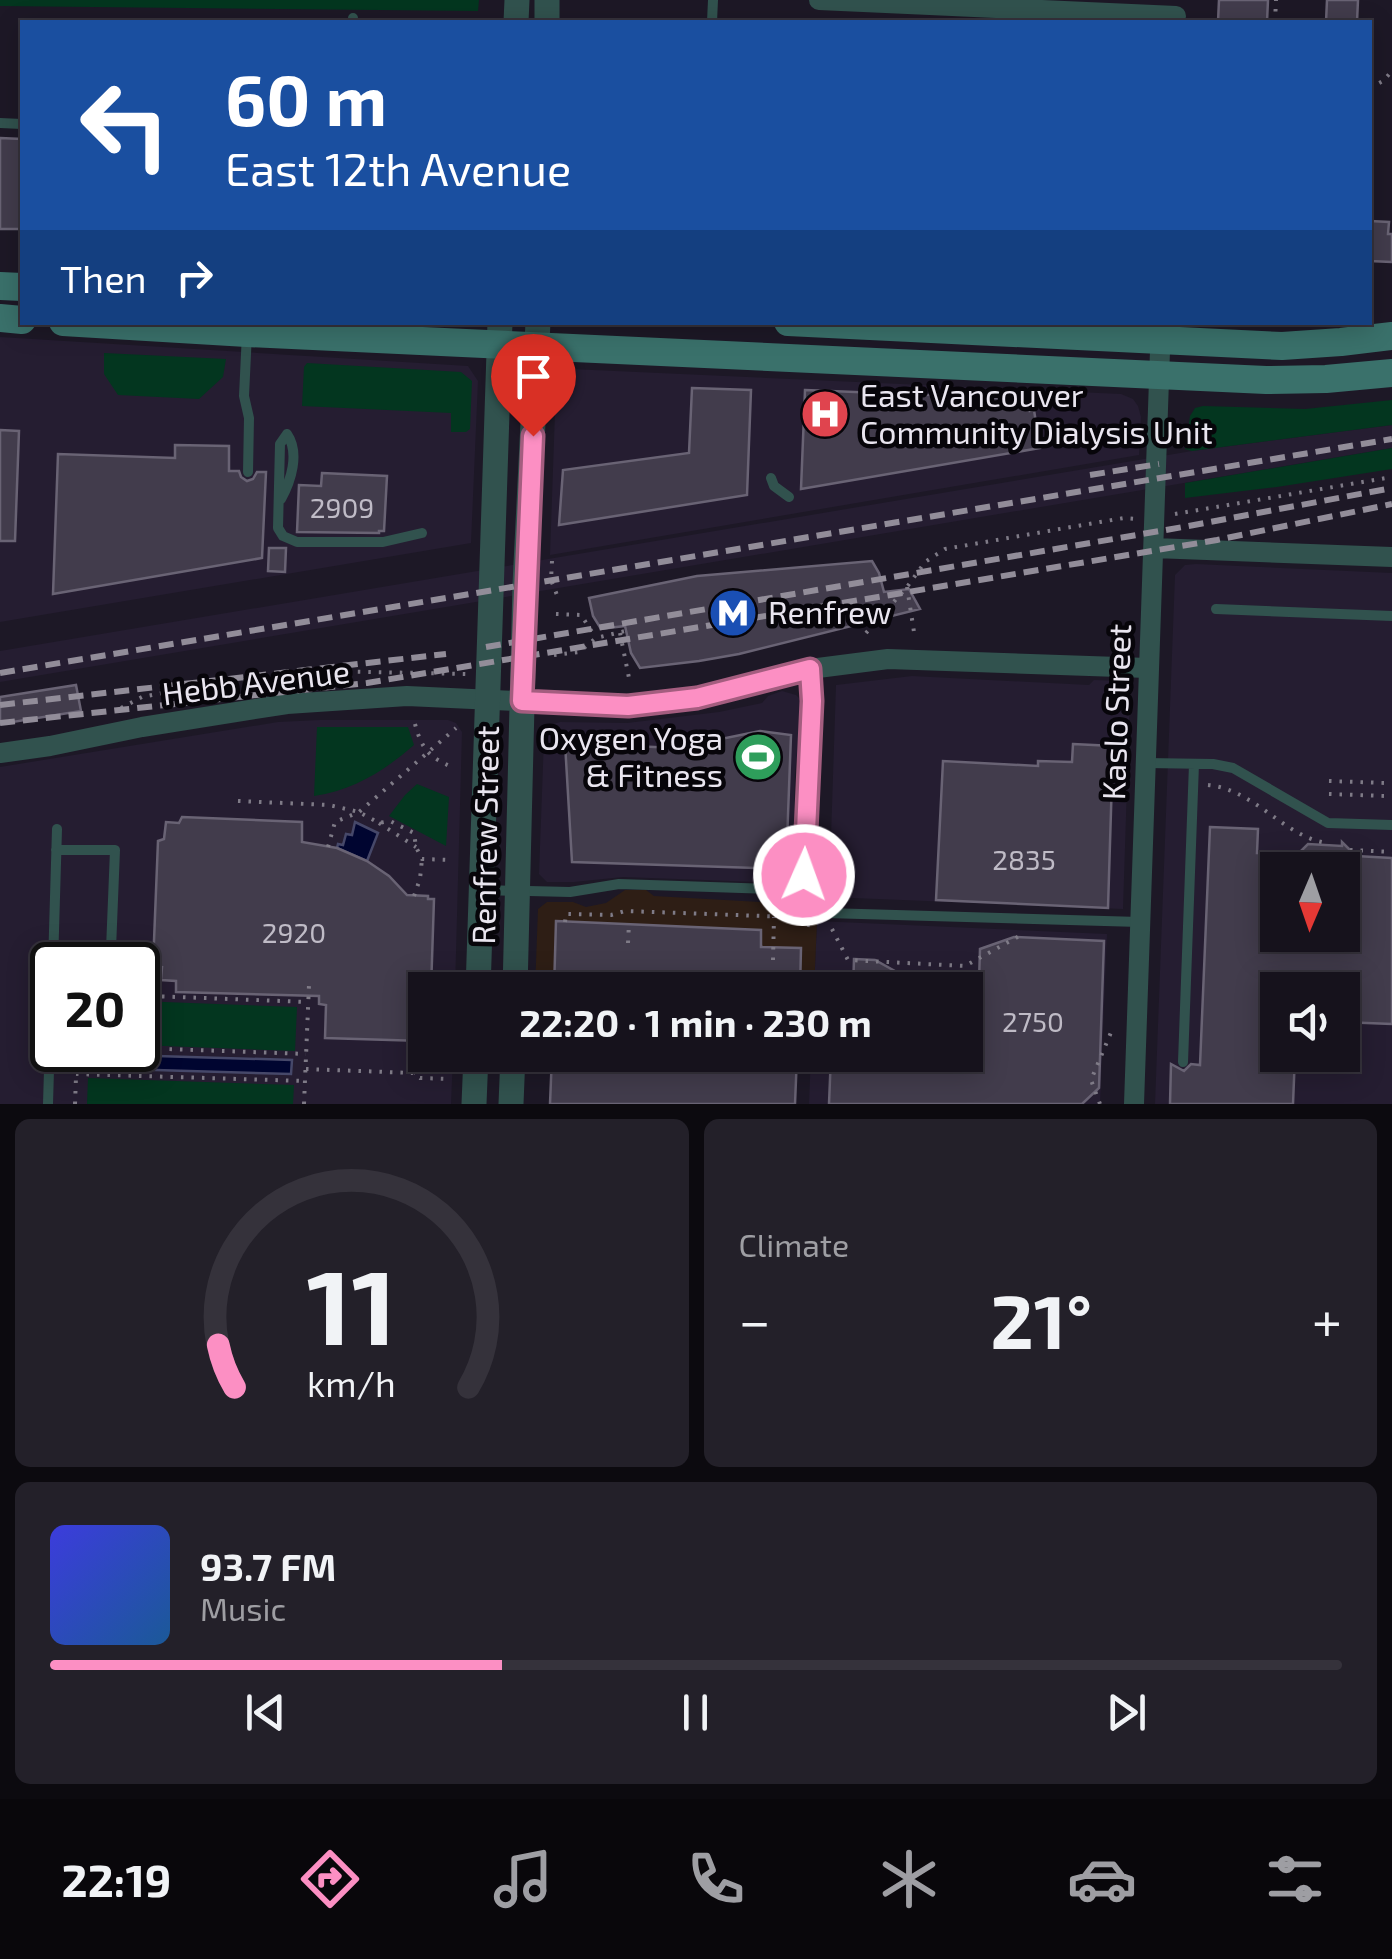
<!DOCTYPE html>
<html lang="en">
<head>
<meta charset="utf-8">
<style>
	body { margin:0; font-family:"Exo 2",sans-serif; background:#232029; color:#f1f3f6; height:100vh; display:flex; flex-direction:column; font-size:38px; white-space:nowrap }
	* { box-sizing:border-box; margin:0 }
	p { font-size:32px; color:#9e9ea3 }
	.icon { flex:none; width:55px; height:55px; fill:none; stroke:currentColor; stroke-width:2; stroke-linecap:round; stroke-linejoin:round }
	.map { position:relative; height:1104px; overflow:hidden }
	.drawer { display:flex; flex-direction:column; gap:15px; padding:15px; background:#0c0a0f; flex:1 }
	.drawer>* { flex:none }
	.guide { position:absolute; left:20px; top:20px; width:1352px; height:305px; border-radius:0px; box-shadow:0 5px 25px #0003,0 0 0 2px #35323b; background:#1a4fa0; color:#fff; overflow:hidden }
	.needle { width:65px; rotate:182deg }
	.controls { position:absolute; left:1260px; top:852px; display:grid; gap:20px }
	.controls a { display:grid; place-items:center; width:100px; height:100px; border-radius:0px; background:#16121c; box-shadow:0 5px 25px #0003,0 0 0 2px #35323b; font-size:50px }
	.speed { position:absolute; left:30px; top:942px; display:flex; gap:20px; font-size:50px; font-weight:700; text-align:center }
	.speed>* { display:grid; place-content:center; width:130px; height:130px; border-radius:50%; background:#16121c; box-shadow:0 5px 25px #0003,0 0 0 2px #35323b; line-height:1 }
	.speed .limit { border:5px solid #111; border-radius:15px; background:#fff; color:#111 }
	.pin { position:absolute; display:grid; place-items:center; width:85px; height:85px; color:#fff; margin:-102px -42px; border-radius:50% 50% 50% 0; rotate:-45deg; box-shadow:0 0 10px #0007 }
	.pin .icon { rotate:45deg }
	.me { position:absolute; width:110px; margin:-55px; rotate:2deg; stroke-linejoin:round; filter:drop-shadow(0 0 8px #0008) }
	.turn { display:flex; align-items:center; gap:35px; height:210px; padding:0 40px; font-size:45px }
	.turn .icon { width:130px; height:130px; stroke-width:2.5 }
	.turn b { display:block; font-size:70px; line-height:85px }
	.then { display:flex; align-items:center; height:95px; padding:0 40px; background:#0003; gap:20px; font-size:38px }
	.big { font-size:75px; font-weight:700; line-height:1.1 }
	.drawer .widget { flex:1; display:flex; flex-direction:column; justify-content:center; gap:15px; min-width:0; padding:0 35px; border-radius:15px; background:#232029 }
	.drawer .dial { align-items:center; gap:0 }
	.dial svg { height:260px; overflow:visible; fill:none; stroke:#35323b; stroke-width:7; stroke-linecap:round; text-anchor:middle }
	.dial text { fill:#f1f3f6; stroke:none }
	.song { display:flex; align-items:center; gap:30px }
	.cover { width:120px; height:120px; border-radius:15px; background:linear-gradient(135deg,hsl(240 70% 55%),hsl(210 70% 35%)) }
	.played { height:10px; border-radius:5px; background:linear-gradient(90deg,#fc8fc3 35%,#35323b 35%) }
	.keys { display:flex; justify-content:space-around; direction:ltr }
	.heat { display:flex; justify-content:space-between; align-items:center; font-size:55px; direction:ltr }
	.drawer .tiles { flex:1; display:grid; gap:15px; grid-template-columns:1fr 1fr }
	.widget:last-child { grid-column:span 2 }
	.trip { position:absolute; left:408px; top:972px; width:575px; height:100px; border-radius:0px; background:#16121c; box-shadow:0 5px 25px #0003,0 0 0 2px #35323b; font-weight:700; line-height:100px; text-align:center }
	.menu { display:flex; height:160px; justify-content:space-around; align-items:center; background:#09070b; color:#9e9ea3 }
	.menu .icon { width:70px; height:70px }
	.menu .current { color:#fc8fc3 }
	.menu b { font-size:45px; color:#f1f3f6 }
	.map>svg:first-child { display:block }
</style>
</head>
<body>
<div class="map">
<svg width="1392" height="1104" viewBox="0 0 1392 1104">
	<rect width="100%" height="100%" fill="#1d1826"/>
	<path fill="#251d31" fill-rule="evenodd" d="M 0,337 L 468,366 L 478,381 L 471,543 L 0,622 Z
		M 571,369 L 1121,394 L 1133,399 L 1138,406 L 1141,417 L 1139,455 L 550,555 L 556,383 L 563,371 Z
		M 1392,425 L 1392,448 L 0,682 L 0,651 L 1192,451 Z
		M 1196,564 L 1392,573 L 1392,1104 L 1155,1104 L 1175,575 L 1185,565 ZM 1278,870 L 1342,870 L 1342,935 L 1278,935 ZM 1278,990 L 1342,990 L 1342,1055 L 1278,1055 Z
		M 912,676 L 1089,685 L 1094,680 L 1119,681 L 1125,685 L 1130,693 L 1123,909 L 829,897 L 836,685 Z
		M 782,691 L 796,695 L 800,699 L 801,710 L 795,774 L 793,873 L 790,879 L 782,883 L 623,877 L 574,882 L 547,882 L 539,874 L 544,738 L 545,731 L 550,725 L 560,722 L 627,723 L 719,712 L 762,703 L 768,696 Z
		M 320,720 L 448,720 L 456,723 L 462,732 L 455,990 L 425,990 L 425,1055 L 453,1055 L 451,1104 L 0,1104 L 0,767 L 278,722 ZM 52,965 L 138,965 L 138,1050 L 52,1050 Z
		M 817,921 L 1107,934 L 1100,1104 L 809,1104 L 811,1055 L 965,1055 L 965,990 L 814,990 Z"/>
	<path fill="#2e1e15" d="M 625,890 L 646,890 L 654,896 L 760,902 L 766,896 L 776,894 L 784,896 L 793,901 L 799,912 L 807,918 L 817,921 L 814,990 L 535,990 L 538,909 L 547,902 L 573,902 L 586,907 L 606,903 Z"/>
	<path fill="#03361f" d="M 0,0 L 479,0 L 478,11 L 0,6 Z
		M 104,353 L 226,359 L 223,377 L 199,399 L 118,395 L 104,374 Z
		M 307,363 L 461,372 L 472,381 L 470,429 L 466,432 L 451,432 L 451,413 L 302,406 L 304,367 Z
		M 1392,400 L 1392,425 L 1192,451 L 1185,449 L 1190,416 L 1195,408 L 1203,406 L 1305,409 Z
		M 1392,448 L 1392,469 L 1277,487 L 1185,498 L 1185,483 Z
		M 317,727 L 408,727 L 414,745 C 384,771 354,790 314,796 Z
		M 417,784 L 449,797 L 446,846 L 389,816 L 405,795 Z
		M 138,1001 L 297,1007 L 295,1051 L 138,1045 Z
		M 88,1078 L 294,1085 L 293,1104 L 87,1104 Z"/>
	<path fill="#000530" stroke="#464869" stroke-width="2.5" d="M 355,822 L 378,833 L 367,861 L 337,848 L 338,844 L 343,845 L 346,834 L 352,835 Z
		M 90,1054 L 292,1060 L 291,1074 L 89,1068 Z"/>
	<path fill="#423c4c" stroke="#696374" stroke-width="2.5" fill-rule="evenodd" d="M 1219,0 L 1268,0 L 1267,22 L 1218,22 Z
		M 1327,0 L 1358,0 L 1357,22 L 1326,22 Z
		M 0,138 L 22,139 L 22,229 L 0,229 Z
		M 1370,221 L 1389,222 L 1388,234 L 1392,234 L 1392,262 L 1370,261 Z
		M 692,388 L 751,390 L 747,495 L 559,525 L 563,470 L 689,453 Z
		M 805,390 L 1030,399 L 1030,411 L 1034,410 L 1040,448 L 801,489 Z
		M 0,430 L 19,431 L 15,541 L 0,541 Z
		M 175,445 L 229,446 L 229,471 L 239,471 L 241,477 L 247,481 L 253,479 L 257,472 L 266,472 L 262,558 L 53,594 L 58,454 L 175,458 Z
		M 322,473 L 387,476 L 384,531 L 379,531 L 379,533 L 297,532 L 299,485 L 321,486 Z
		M 269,548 L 286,548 L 285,572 L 268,571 Z
		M 872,561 L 879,573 L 884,592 L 909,589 L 920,609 L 739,654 L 699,661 L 640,668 L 631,653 L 625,626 L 601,629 L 593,616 L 589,598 L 697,576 Z
		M 76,685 L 81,711 L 0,724 L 0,697 Z
		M 760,731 L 791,735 L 786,869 L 572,862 L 565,743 L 677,748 Z
		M 1073,744 L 1113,746 L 1108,908 L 936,900 L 943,761 L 1038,766 L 1038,761 L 1072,762 Z
		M 182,817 L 302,822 L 302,842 L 337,848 L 367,861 L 389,876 L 407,895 L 428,896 L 428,899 L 434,899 L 431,990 L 425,990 L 425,1025 L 422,1025 L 422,1041 L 325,1038 L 326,1005 L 319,1004 L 319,996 L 176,992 L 176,981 L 161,980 L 162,967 L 153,966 L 158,841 L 164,839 L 166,822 L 179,823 Z
		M 1210,827 L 1258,829 L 1257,853 L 1298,854 L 1308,844 L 1342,846 L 1342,842 L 1356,856 L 1392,858 L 1392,1024 L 1342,1022 L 1342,990 L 1278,990 L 1278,1055 L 1295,1055 L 1293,1104 L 1170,1104 L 1171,1064 L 1184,1071 L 1191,1064 L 1200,1065 ZM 1278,870 L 1342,870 L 1342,935 L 1278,935 Z
		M 556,921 L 761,930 L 761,947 L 801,948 L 800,990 L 554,990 Z
		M 1014,937 L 1104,941 L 1099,1088 L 1082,1104 L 829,1104 L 831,1055 L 965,1055 L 965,981 L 979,982 L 980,949 Z
		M 854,959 L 875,960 L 929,990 L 853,990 Z
		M 552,1055 L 797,1055 L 795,1104 L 550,1104 Z"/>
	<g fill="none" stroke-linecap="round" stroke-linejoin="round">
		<path stroke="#7f7b87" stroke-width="4" stroke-dasharray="2.5 8" stroke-linecap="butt" d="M 1275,22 L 1276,0
			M 1370,88 L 1383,81 L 1392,71
			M 1175,514 L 1392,477
			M 552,561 L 551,580 L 557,595
			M 907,587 L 914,632
			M 556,614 L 581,615 L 596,638
			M 620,633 L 629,678
			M 866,633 L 907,587 L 925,562 L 945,549 L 1100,522 L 1124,518 L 1136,519
			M 554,655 L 579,652 L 596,638 L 625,631
			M 121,708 L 142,697 L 203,685 L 323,671 L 467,674
			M 415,724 C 422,750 429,757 454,768
			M 1329,781 L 1385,783
			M 1208,785 C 1256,790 1284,837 1327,843
			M 1329,794 L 1385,796
			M 238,801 L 329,805 L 359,812 L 379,823 L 390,821 L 414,833 L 416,847 L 422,859 L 450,860
			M 379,823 L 416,847
			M 328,847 L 335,822 L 359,812 L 456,728
			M 1350,850 L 1392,852
			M 414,896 L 420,879 L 422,859
			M 565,922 L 566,914 L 611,915 L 625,911 L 791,917 L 804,924 L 813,926
			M 832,929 L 848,960 L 965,966 L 1021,935
			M 628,943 L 629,923
			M 773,960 L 774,917
			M 151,986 L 151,996 L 308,1002
			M 138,1048 L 306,1054
			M 306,1069 L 413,1073 L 420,1078 L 449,1079
			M 413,1073 L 421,1068 L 449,1068
			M 76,1074 L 305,1081
			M 75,1104 L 77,1050
			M 304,1104 L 309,985
			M 1100,1104 L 1091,1080 L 1112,1030"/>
		<path stroke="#31524e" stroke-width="10" d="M 353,22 L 353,18
			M 712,22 L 713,0
			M 0,123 L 22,124
			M 247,333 L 244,396 L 249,418 L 248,472
			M 287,434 L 280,444 L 278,528 L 283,536 L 297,542 L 383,542 L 422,533
			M 771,478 L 774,486 L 789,497
			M 281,499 C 291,481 300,453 287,434
			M 1216,609 L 1392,616
			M 810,669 L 812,701 L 804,890 L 812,906 L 826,913 L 1140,922
			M 1146,763 L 1213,764 L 1233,768 L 1328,823 L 1392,825
			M 481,890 L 570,892 L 619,884 L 804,890
			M 53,948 L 111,949 L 115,850 L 56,850
			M 53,965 L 57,829
			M 1183,1062 L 1194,764
			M 48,1104 L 52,970"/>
		<path stroke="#31524e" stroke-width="20" d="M 819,0 L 1176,16
			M 1154,548 L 1392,557
			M 0,753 L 50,746 L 142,727 L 287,704 L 407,696 L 629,706 L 697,699 L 810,669 L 888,659 L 1148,668
			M 1134,1104 L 1161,322"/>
		<path stroke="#31524e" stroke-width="25" d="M 516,22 L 517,0
			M 547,22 L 547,0
			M 478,990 L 500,322
			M 515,990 L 525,584 L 538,322
			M 474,1104 L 476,1055
			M 511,1104 L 513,1055"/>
		<path stroke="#3a716b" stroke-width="28" d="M 0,286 L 22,287
			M 0,318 L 22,320
			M 63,322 L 247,333 L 1266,380 L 1326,379 L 1392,373
			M 788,322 L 1282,346 L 1341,342 L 1392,336"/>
		<path stroke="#928d99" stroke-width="6" stroke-dasharray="15 8" stroke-linecap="butt" d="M 1090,475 L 1159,464
			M 486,647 L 1183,527 L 1392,488
			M 0,673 L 1392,439
			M 0,705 L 446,654
			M 0,723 L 367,683 L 1217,540 L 1392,504"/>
	</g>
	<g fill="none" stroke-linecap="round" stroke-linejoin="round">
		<g stroke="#a45d7f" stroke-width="25">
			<path id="route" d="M 533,436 L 522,701 L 628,706 L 697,698 L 810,669 L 812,701 L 804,875"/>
		</g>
		<use href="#route" stroke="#fc8fc3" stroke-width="18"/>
	</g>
	<defs>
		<g id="hospital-disc" transform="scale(2.5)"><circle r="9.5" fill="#e0444e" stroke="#07050a"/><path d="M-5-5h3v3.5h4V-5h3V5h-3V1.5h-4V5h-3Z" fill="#fff"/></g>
		<g id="metro-disc" transform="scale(2.5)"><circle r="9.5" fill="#1a4fb4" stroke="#07050a"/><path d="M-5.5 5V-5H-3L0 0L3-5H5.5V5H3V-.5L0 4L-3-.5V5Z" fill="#fff"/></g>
		<g id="stadium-disc" transform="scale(2.5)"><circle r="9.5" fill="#2e9e5b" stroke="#07050a"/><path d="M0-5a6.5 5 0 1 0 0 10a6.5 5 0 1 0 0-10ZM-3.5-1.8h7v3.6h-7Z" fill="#fff"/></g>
	</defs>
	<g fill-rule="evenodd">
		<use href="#hospital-disc" x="825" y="414"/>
		<use href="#metro-disc" x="733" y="613"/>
		<use href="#stadium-disc" x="758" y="757"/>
	</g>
	<g text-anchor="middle" stroke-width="9" stroke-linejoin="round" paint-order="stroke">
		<g font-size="28" fill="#bfbbc6">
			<text x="342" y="518">2909</text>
			<text x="1024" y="870">2835</text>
			<text x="294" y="943">2920</text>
			<text x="1033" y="1032">2750</text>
		</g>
		<g font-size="32" fill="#e9e5ef" stroke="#07050a" text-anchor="start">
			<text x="860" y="407">East Vancouver<tspan x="860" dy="37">Community Dialysis Unit</tspan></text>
			<text x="768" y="624">Renfrew</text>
			<text x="723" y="750" text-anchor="end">Oxygen Yoga<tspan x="723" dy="37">&amp; Fitness</tspan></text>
		</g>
		<g font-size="32" fill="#e9e5ef" stroke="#07050a">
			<text transform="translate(256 683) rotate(-7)" y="11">Hebb Avenue</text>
			<text transform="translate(1117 712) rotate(-88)" y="11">Kaslo Street</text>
			<text transform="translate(486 835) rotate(-89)" y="11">Renfrew Street</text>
		</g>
	</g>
</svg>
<div class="controls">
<a><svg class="needle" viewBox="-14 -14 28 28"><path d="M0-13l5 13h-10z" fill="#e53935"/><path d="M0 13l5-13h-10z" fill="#9e9ea3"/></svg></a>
<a><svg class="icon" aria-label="sound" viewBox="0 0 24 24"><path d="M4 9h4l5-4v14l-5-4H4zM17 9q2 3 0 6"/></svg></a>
</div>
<div class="speed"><div class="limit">20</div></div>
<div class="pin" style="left:533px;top:436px;background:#d93025"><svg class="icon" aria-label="arrive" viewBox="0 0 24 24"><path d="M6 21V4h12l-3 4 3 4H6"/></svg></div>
<svg class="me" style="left:804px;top:875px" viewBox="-20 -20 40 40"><circle r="17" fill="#fc8fc3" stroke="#fff" stroke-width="3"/><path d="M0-11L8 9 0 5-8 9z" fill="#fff"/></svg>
<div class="trip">22:20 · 1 min · 230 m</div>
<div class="guide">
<div class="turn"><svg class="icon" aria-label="left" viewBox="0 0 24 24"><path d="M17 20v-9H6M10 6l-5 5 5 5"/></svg><div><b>60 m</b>East 12th Avenue</div></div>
<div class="then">Then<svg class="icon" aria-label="right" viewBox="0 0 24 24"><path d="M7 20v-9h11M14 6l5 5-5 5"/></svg></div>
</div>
</div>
<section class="drawer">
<div class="tiles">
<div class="widget dial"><svg viewBox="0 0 100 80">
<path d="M14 69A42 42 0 1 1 86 69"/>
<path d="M14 69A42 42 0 0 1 9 56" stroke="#fc8fc3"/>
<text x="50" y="56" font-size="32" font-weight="700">11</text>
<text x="50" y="72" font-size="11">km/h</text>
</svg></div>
<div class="widget"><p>Climate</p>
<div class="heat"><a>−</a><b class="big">21°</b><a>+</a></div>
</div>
<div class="widget">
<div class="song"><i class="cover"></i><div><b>93.7 FM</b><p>Music</p></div></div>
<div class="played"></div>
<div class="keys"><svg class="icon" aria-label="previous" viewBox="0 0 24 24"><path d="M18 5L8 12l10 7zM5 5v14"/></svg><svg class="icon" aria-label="pause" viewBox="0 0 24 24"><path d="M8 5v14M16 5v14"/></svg><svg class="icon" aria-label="next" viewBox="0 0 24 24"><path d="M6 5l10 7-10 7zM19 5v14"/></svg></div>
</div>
</div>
</section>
<nav class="menu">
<b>22:19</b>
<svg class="icon current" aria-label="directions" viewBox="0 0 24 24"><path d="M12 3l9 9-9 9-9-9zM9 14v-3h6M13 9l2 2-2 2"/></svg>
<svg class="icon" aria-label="music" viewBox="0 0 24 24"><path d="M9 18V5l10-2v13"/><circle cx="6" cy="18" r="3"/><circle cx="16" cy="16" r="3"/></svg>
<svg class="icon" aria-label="phone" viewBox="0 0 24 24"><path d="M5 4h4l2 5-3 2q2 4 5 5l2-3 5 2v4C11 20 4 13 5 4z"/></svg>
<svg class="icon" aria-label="climate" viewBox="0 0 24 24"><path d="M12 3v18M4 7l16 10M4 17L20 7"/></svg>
<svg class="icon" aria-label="car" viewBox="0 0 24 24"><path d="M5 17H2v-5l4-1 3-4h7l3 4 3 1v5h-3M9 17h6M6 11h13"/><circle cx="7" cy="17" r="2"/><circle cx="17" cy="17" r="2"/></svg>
<svg class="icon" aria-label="filters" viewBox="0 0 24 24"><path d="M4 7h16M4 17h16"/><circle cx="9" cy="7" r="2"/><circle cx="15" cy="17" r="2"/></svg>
</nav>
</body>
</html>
